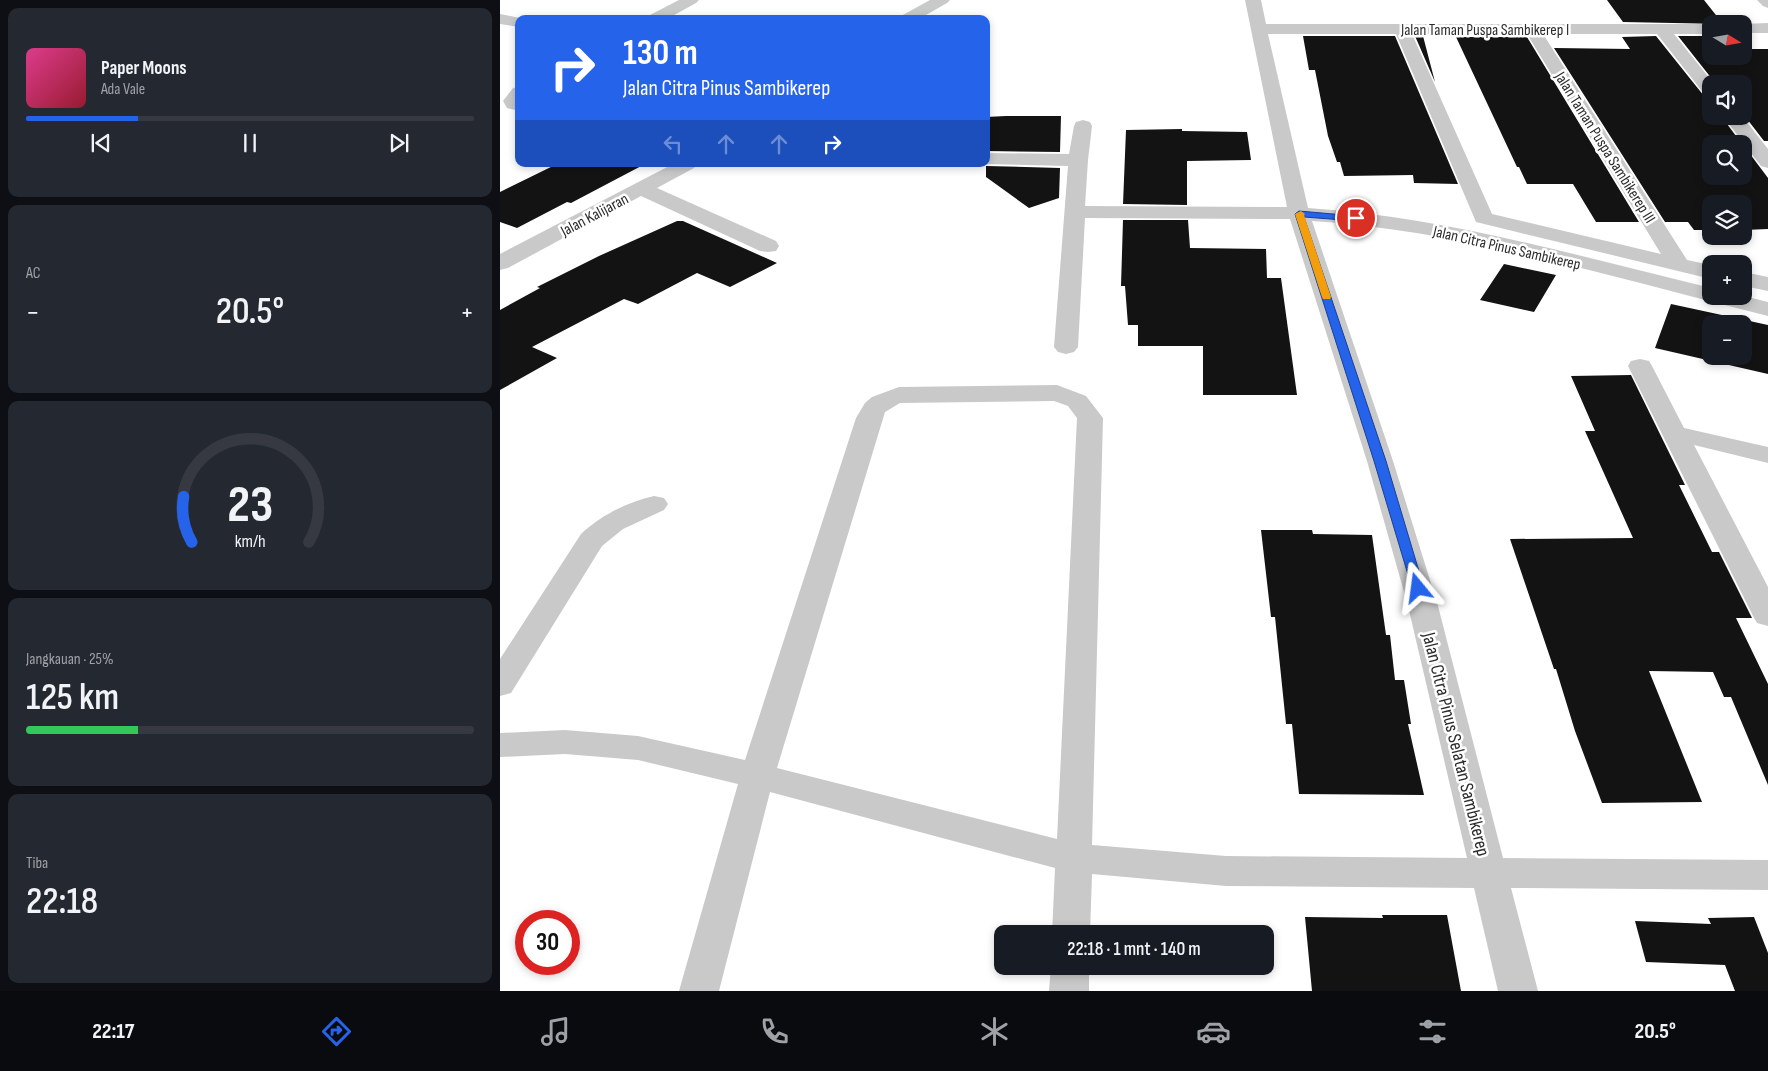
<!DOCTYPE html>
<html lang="id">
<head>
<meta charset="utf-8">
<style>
	body { margin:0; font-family:"Sofia Sans Condensed",sans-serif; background:#242831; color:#f1f3f6; height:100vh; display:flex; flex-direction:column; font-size:19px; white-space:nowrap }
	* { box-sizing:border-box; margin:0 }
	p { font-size:16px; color:#9ea1a6 }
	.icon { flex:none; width:28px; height:28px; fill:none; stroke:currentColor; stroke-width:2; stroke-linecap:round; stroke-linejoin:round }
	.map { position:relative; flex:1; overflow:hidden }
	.panel { display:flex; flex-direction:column; gap:8px; padding:8px; background:#0d0f14; width:500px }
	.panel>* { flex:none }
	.guide { position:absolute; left:15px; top:15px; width:475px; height:152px; border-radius:10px; box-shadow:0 2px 8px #0003; background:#2563eb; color:#fff; overflow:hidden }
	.needle { width:32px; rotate:101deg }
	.fabs { position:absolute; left:1202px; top:15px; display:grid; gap:10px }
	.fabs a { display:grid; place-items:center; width:50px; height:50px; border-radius:10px; background:#171b24; box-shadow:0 2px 8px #0003; font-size:25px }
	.speed { position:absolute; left:15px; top:910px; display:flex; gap:10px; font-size:25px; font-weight:700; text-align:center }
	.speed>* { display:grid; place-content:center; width:65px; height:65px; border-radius:50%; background:#171b24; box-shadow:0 2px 8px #0003; line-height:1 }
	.speed .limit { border:8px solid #d22; background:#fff; color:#111 }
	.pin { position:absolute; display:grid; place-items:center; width:42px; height:42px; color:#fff; margin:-21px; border:2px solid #fff; border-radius:50%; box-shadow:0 1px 5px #0007 }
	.me { position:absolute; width:55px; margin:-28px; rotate:344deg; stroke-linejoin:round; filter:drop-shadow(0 0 4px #0008) }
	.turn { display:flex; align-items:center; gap:18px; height:105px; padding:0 25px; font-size:22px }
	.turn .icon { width:65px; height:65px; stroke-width:2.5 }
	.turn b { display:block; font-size:35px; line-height:42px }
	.lanes { display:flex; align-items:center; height:48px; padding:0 25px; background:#0003; justify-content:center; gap:25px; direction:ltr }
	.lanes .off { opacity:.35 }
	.big { font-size:38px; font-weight:600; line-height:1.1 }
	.panel .widget { flex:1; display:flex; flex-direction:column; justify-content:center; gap:8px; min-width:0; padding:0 18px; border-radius:10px; background:#242831 }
	.panel .dial { align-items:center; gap:0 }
	.dial svg { height:130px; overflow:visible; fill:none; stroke:#363941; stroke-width:7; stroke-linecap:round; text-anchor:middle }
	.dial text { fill:#f1f3f6; stroke:none }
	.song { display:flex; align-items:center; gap:15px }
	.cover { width:60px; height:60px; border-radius:8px; background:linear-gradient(135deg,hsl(330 70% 55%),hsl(350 70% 35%)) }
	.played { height:5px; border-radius:2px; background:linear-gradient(90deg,#2563eb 25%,#363941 25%) }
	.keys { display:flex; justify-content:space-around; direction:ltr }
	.heat { display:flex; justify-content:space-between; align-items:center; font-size:28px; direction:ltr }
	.charge { height:8px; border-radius:4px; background:linear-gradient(90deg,#34c759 25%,#363941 0) }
	.trip { position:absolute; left:494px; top:925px; width:280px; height:50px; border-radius:10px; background:#171b24; box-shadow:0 2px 8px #0003; font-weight:600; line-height:50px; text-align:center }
	.menu { display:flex; height:80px; justify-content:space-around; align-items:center; background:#090b0e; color:#9ea1a6 }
	.menu .icon { width:35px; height:35px }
	.menu .selected { color:#2563eb }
	.menu b { font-size:22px; color:#f1f3f6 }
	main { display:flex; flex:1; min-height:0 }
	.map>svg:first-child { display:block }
</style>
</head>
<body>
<main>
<section class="panel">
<div class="widget">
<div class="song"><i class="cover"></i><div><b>Paper Moons</b><p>Ada Vale</p></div></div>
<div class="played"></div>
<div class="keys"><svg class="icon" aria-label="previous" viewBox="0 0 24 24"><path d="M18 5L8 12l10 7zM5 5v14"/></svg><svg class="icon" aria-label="pause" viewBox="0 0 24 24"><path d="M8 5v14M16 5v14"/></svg><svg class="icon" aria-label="next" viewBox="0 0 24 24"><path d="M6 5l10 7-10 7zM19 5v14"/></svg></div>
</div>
<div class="widget"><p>AC</p>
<div class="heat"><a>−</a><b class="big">20.5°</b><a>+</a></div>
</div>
<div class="widget dial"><svg viewBox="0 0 100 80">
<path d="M14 69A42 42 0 1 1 86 69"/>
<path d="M14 69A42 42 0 0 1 9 41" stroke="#2563eb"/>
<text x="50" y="56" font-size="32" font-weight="700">23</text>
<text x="50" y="72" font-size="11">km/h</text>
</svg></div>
<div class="widget"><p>Jangkauan · 25%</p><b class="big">125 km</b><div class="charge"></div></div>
<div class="widget"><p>Tiba</p><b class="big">22:18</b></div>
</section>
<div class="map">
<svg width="1268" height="991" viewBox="0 0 1268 991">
	<rect width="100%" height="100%" fill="#fff"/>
	<path fill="#131313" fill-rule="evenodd" d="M 1107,0 L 1204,0 L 1223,24 L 1123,22 Z
		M 803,36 L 895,36 L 958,184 L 914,183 L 913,175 L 844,176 L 840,162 L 837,162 L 828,136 L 815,70 L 809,70 Z
		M 915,36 L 923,36 L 935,82 Z
		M 1156,36 L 1204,96 L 1211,98 L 1211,116 L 1221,116 L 1242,144 L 1211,144 L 1211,176 L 1244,176 L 1244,146 L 1268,178 L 1268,229 L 1244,230 L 1244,204 L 1211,204 L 1211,230 L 1194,230 L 1188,222 L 1165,222 L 1054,48 L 1130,49 L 1122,37 Z
		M 1178,36 L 1211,36 L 1211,56 L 1244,56 L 1244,49 L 1268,49 L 1268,141 L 1264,141 L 1244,115 L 1244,84 L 1216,84 Z
		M 956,37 L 1027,37 L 1139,222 L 1096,222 L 1073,184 L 1027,184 L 1019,167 L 1017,167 Z
		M 506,116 L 561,116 L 560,152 L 486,151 L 486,117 Z
		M 682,129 L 682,131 L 747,132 L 751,160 L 687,161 L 687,205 L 623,204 L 626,130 Z
		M 57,164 L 145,164 L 71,203 L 67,202 L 17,228 L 0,222 L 0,192 Z
		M 486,166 L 560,168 L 559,198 L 529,208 L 486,177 Z
		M 623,220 L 688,220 L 690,248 L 766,249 L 767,278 L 781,278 L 797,395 L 703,395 L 703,346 L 638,346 L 638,325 L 628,325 L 625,286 L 621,286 Z
		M 177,221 L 183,221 L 277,263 L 230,287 L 197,273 L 138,304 L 124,299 L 32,347 L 57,358 L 0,390 L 0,310 L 40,288 L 37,287 L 99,256 Z
		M 1004,264 L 1056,275 L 1034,312 L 980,300 Z
		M 1171,304 L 1268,325 L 1268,374 L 1155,348 ZM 1211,324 L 1244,324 L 1244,356 L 1211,356 Z
		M 1131,375 L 1185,485 L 1179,485 L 1212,552 L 1219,552 L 1252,618 L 1236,618 L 1268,684 L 1268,785 L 1231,697 L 1224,697 L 1213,672 L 1149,671 L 1202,802 L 1102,803 L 1075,731 L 1056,669 L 1054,669 L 1010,539 L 1133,538 L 1085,431 L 1095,431 L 1071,376 Z
		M 761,530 L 812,530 L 813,534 L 872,535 L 886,635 L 890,635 L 895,680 L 904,680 L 911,724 L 908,724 L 924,795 L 799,794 L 792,724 L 786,724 L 775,617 L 771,617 Z
		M 882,915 L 947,915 L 961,991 L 812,991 L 805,917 L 883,918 Z
		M 1254,917 L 1268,953 L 1268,991 L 1235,991 L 1225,965 L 1146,962 L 1135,921 L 1211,924 L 1208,918 Z"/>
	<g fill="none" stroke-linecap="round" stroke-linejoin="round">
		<path fill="#c9c9c9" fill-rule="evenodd" d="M 179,0 L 199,0 L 196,3 L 167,19 L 146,19 L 148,16 Z
			M 430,0 L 450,0 L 447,3 L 419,19 L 399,19 L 401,16 Z
			M 745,0 L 761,0 L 766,24 L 1211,24 L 1211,34 L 1174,34 L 1214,84 L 1211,84 L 1211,96 L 1205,95 L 1157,34 L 1043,34 L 1187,260 L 1211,265 L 1211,279 L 976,222 L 896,34 L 768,34 L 808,208 C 946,217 1078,256 1211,288 L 1211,296 L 1244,296 L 1268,302 L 1268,316 C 1117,279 967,231 812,221 L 893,461 L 938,606 L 1003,858 L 1268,860 L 1268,890 L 1011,888 L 1038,991 L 998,991 L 974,888 L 726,886 L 592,874 L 590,934 L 552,934 L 555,868 L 270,792 L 219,991 L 179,991 L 238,784 L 138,760 L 65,754 L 0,757 L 0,733 L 65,730 L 138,736 L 245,760 L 356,418 L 365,403 L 372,397 L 399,387 L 557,385 L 586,396 L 603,418 L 592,845 L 726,856 L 967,858 L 908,606 L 867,461 L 790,219 L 585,218 L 578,347 L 574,352 L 566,354 L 558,352 L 554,347 L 568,166 L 482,164 L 486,164 L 486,153 L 569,154 L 574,126 L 576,122 L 583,120 L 590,122 L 592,126 L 588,160 L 585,206 L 787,207 ZM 912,34 L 1027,34 L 1161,254 L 992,214 ZM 554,401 L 568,406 L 577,418 L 557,839 L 277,768 L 385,412 L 400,403 Z
			M 1257,0 L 1268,0 L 1268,8 L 1263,6 Z
			M 0,14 L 25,19 L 19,19 L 19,27 L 0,24 Z
			M 1268,23 L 1268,33 L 1244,33 L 1244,24 L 1242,24 Z
			M 19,87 L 19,111 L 7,108 L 3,101 L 13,88 Z
			M 1223,116 L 1242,116 L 1268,149 L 1268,168 L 1261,166 Z
			M 173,164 L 197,164 L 194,168 L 157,188 L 276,241 L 279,246 L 276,251 L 268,252 L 260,251 L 141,196 L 8,268 L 0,270 L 0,254 Z
			M 1244,272 L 1268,277 L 1268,291 L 1244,286 Z
			M 1140,359 L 1149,361 L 1152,366 L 1184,428 L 1268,447 L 1268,463 L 1194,445 L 1268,587 L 1268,626 L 1257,623 L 1253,616 L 1128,366 L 1131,361 Z
			M 154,496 L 164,498 L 168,504 L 164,510 L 123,529 L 102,546 L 11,693 L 0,696 L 0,659 L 81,534 C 101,515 128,502 154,496 Z
			M 551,966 L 589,966 L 589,991 L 549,991 Z"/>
	</g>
	<path fill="#2563eb" stroke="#184099" d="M 799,211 L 856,216 L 860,218 L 856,221 L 804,217 L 886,461 L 924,588 L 922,591 L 918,592 L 912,588 L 874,461 L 795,214 Z"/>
	<path fill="#f59e0b" d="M 801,211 L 805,214 L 804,215 L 831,297 L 830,299 L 823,299 L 822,297 L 795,214 Z"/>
	<g text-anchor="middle" stroke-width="5" stroke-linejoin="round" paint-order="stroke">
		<g font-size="16" fill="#2c2c2c" stroke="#fff">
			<text x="985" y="35">Jalan Taman Puspa Sambikerep I</text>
			<text transform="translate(1106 147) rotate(58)" y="6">Jalan Taman Puspa Sambikerep III</text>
			<text transform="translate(94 214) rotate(-28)" y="6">Jalan Kalijaran</text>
			<text transform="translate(1007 247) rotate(13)" y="6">Jalan Citra Pinus Sambikerep</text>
		</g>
		<g font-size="19" fill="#2c2c2c" stroke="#fff">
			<text transform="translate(957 744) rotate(76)" y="7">Jalan Citra Pinus Selatan Sambikerep</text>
		</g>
	</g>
</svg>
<div class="fabs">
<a><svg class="needle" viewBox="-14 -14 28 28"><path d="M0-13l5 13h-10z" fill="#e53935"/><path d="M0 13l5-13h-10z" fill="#9ea1a6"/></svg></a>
<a><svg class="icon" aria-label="sound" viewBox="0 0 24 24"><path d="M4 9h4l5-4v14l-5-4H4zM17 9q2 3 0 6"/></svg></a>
<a><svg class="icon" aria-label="search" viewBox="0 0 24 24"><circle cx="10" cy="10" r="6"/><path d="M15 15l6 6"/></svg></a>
<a><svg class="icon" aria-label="layers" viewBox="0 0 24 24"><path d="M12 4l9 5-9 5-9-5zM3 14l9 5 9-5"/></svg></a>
<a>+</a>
<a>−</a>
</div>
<div class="speed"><div class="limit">30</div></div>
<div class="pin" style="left:856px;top:218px;background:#d93025"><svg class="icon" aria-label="arrive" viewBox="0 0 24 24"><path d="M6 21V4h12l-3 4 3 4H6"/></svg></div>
<svg class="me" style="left:918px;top:588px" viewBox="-20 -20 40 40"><path d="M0-17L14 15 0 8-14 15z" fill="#2563eb" stroke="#fff" stroke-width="4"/></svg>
<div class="trip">22:18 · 1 mnt · 140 m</div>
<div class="guide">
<div class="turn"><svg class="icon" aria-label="right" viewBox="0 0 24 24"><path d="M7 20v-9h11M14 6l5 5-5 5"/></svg><div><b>130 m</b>Jalan Citra Pinus Sambikerep</div></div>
<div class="lanes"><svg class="icon off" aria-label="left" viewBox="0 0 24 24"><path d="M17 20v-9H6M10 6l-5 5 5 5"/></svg><svg class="icon off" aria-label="ahead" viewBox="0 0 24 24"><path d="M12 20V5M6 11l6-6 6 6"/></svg><svg class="icon off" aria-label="ahead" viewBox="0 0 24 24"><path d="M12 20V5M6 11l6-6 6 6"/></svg><svg class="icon" aria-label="right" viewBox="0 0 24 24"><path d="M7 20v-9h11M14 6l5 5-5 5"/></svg></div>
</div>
</div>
</main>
<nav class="menu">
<b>22:17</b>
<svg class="icon selected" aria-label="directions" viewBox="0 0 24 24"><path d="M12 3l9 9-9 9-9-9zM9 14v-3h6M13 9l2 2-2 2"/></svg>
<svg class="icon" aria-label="music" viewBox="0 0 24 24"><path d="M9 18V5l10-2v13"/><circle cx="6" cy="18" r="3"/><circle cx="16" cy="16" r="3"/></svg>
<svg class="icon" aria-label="phone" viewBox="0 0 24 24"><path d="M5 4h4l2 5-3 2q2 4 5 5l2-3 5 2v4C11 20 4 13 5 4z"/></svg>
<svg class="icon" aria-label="climate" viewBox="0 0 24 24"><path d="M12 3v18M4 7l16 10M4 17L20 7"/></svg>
<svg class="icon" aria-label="car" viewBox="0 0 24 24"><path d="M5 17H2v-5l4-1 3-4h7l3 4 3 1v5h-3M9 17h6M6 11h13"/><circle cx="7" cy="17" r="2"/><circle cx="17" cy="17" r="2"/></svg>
<svg class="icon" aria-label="filters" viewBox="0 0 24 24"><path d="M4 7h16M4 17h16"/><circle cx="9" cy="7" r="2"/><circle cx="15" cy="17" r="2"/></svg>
<b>20.5°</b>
</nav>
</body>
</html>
